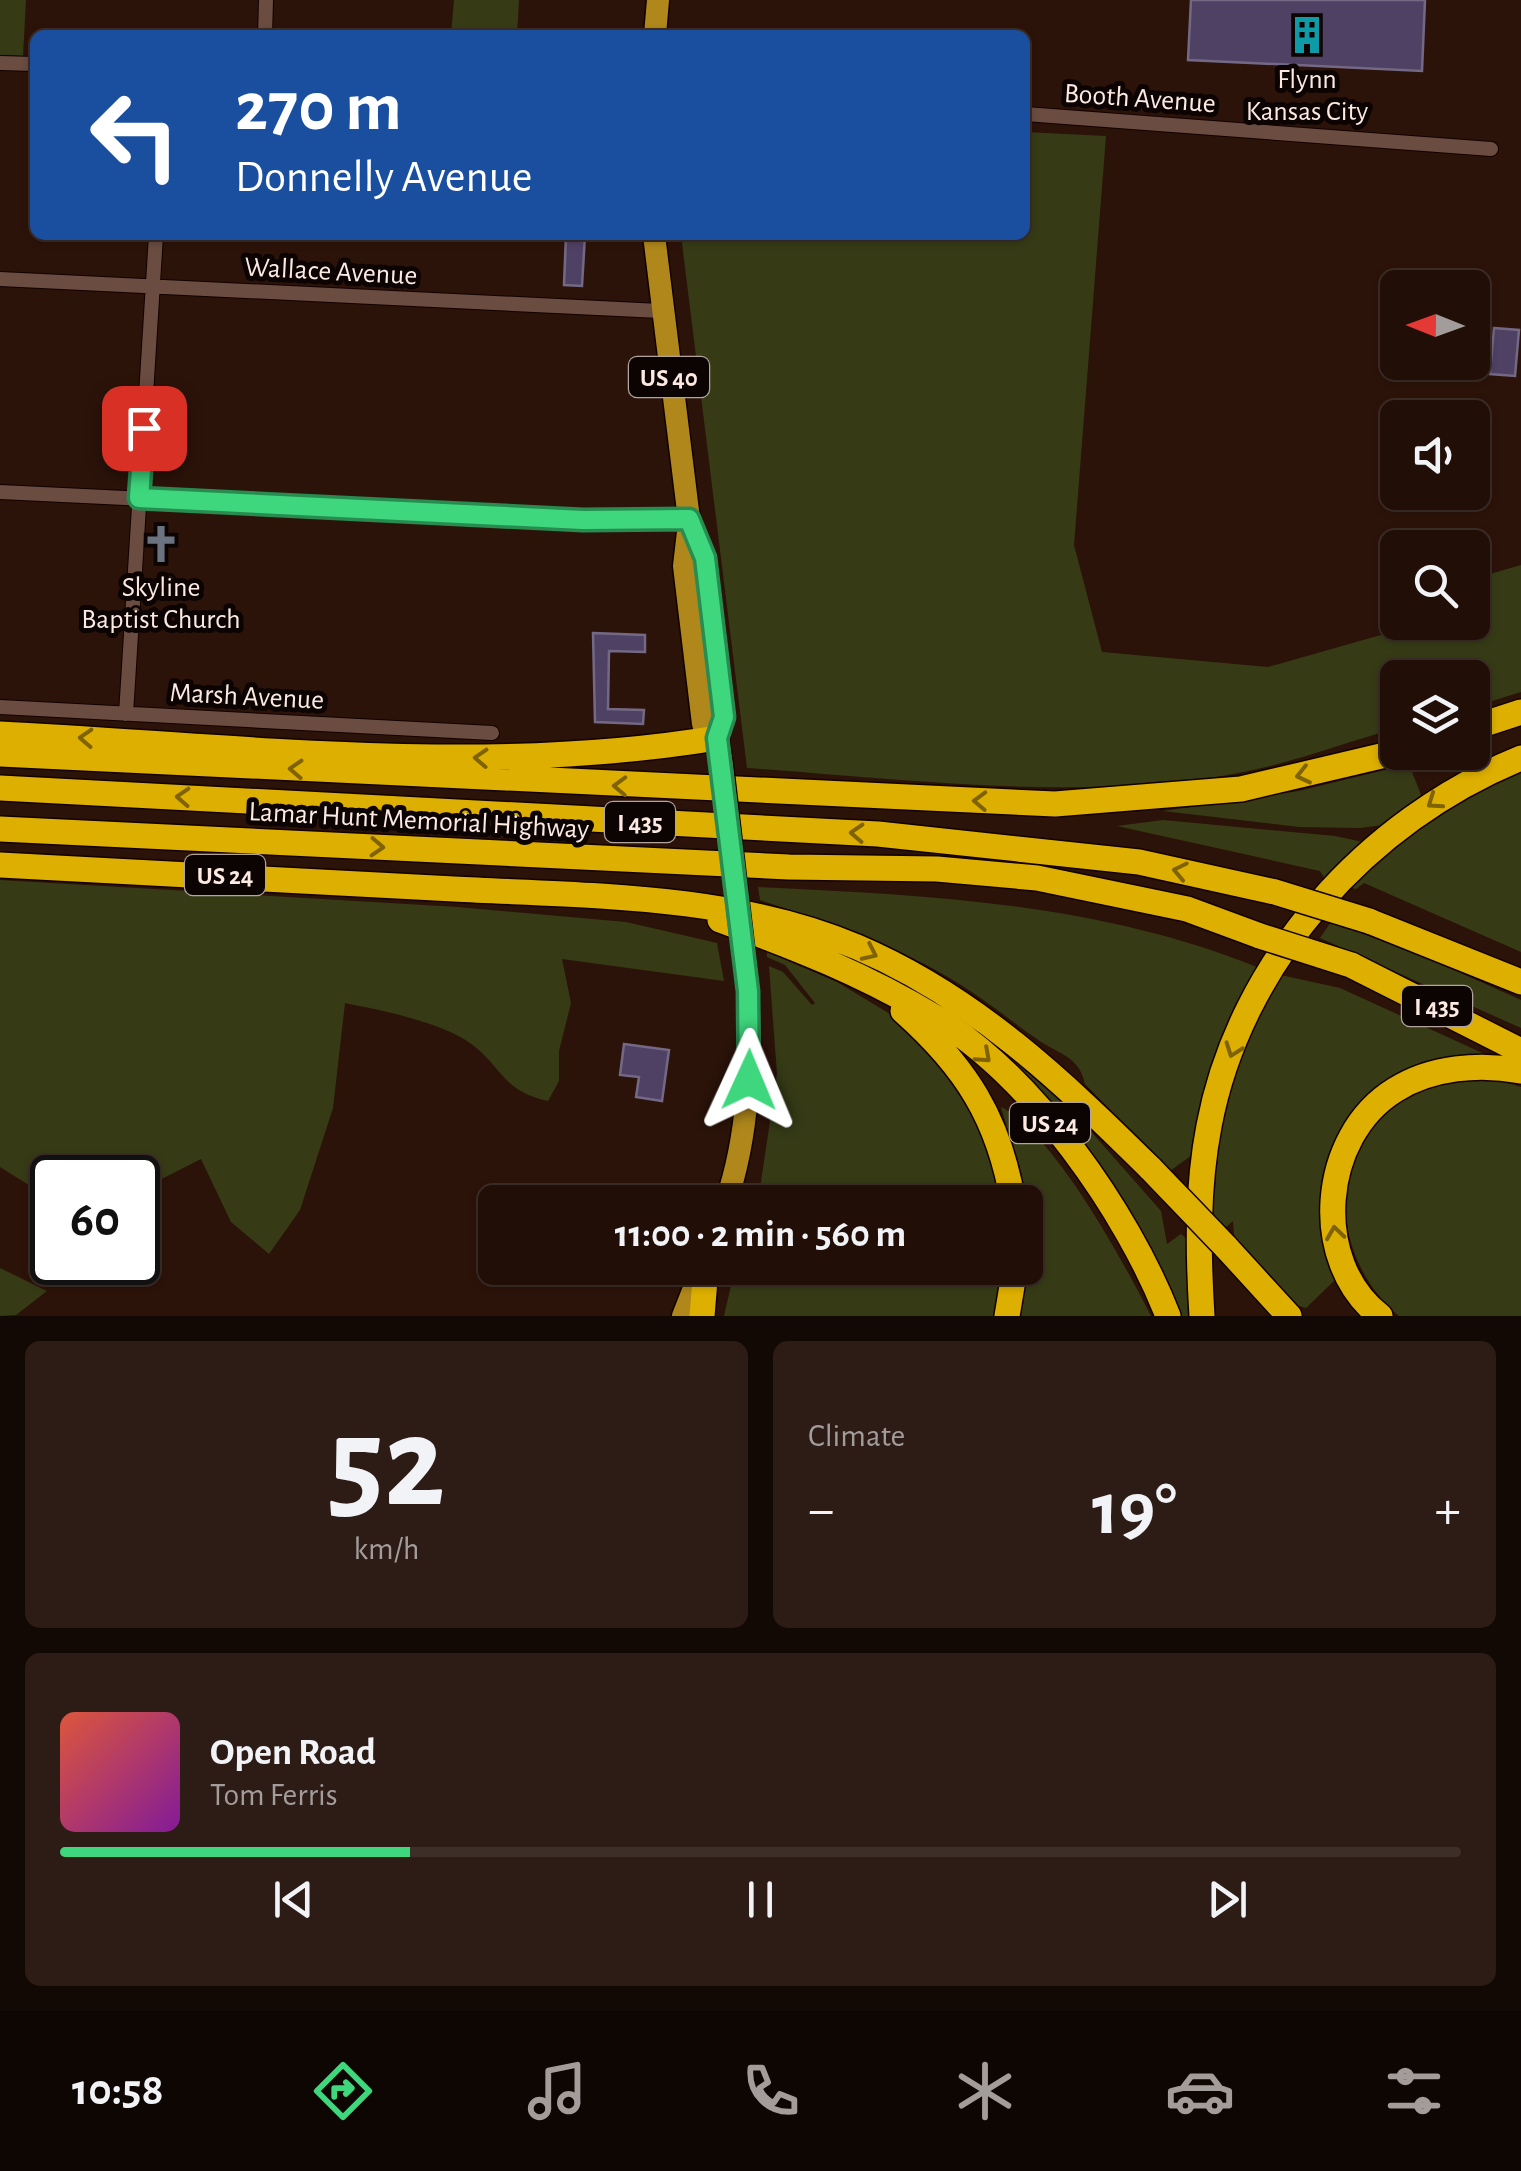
<!DOCTYPE html>
<html lang="en">
<head>
<meta charset="utf-8">
<style>
	body { margin:0; font-family:"Alegreya Sans",sans-serif; background:#2d1c15; color:#f1f3f6; height:100vh; display:flex; flex-direction:column; font-size:38px; white-space:nowrap }
	* { box-sizing:border-box; margin:0 }
	p { font-size:32px; color:#a29c9b }
	.icon { flex:none; width:55px; height:55px; fill:none; stroke:currentColor; stroke-width:2; stroke-linecap:round; stroke-linejoin:round }
	.map { position:relative; height:1316px; overflow:hidden }
	.panel { display:flex; flex-direction:column; gap:25px; padding:25px; background:#120804; flex:1 }
	.panel>* { flex:none }
	.guide { position:absolute; left:30px; top:30px; width:1000px; height:210px; border-radius:15px; box-shadow:0 2px 8px #0004,0 0 0 2px #3e2e28; background:#1a4fa0; color:#fff; overflow:hidden }
	.needle { width:65px; rotate:271deg }
	.controls { position:absolute; left:1380px; top:270px; display:grid; gap:20px }
	.controls a { display:grid; place-items:center; width:110px; height:110px; border-radius:15px; background:#210e07; box-shadow:0 2px 8px #0004,0 0 0 2px #3e2e28; font-size:50px }
	.speed { position:absolute; left:30px; top:1155px; display:flex; gap:20px; font-size:50px; font-weight:700; text-align:center }
	.speed>* { display:grid; place-content:center; width:130px; height:130px; border-radius:50%; background:#210e07; box-shadow:0 2px 8px #0004,0 0 0 2px #3e2e28; line-height:1 }
	.speed .limit { border:5px solid #111; border-radius:15px; background:#fff; color:#111 }
	.pin { position:absolute; display:grid; place-items:center; width:85px; height:85px; color:#fff; margin:-42px; border-radius:20px; box-shadow:0 5px 15px #0006 }
	.me { position:absolute; width:110px; margin:-55px; rotate:1deg; stroke-linejoin:round; filter:drop-shadow(0 0 8px #0008) }
	.turn { display:flex; align-items:center; gap:35px; height:210px; padding:0 40px; font-size:45px }
	.turn .icon { width:130px; height:130px; stroke-width:2.5 }
	.turn b { display:block; font-size:70px; line-height:85px }
	.big { font-size:75px; font-weight:700; line-height:1.1 }
	.panel .card { flex:1; display:flex; flex-direction:column; justify-content:center; gap:15px; min-width:0; padding:0 35px; border-radius:15px; background:#2d1c15 }
	.panel .dial { align-items:center; gap:0 }
	.dial b { font-size:130px; line-height:1 }
	.song { display:flex; align-items:center; gap:30px }
	.cover { width:120px; height:120px; border-radius:15px; background:linear-gradient(135deg,hsl(10 70% 55%),hsl(290 70% 35%)) }
	.played { height:10px; border-radius:5px; background:linear-gradient(90deg,#3ed77d 25%,#3e2e28 25%) }
	.keys { display:flex; justify-content:space-around; direction:ltr }
	.heat { display:flex; justify-content:space-between; align-items:center; font-size:55px; direction:ltr }
	.panel .tiles { flex:1; display:grid; gap:25px; grid-template-columns:1fr 1fr }
	.card:last-child { grid-column:span 2 }
	.trip { position:absolute; left:478px; top:1185px; width:565px; height:100px; border-radius:15px; background:#210e07; box-shadow:0 2px 8px #0004,0 0 0 2px #3e2e28; font-weight:700; line-height:100px; text-align:center }
	.menu { display:flex; height:160px; justify-content:space-around; align-items:center; background:#0d0603; color:#a29c9b }
	.menu .icon { width:70px; height:70px }
	.menu .active { color:#3ed77d }
	.menu b { font-size:45px; color:#f1f3f6 }
	.map>svg:first-child { display:block }
</style>
</head>
<body>
<div class="map">
<svg width="1521" height="1316" viewBox="0 0 1521 1316">
	<rect width="100%" height="100%" fill="#2c1309"/>
	<path fill="#363b16" d="M 0,0 L 26,0 L 23,56 L 0,55 Z
		M 454,0 L 519,0 L 517,35 L 451,35 Z
		M 1025,132 L 1106,136 L 1074,545 L 1102,652 L 1268,667 L 1381,635 L 1401,623 L 1472,622 L 1473,579 L 1521,565 L 1521,692 L 1473,707 L 1472,678 L 1398,678 L 1397,728 C 1347,742 1295,762 1243,772 C 1090,803 903,779 747,768 L 681,235 L 1025,235 Z
		M 1409,764 L 1421,795 L 1383,825 L 1360,828 L 1299,827 L 1163,811 L 1299,791 Z
		M 1521,764 L 1521,952 L 1364,883 L 1356,889 L 1341,885 L 1386,845 Z
		M 1163,820 L 1335,836 L 1363,842 L 1325,879 L 1320,871 L 1117,826 Z
		M 0,880 L 457,907 L 626,922 L 717,943 L 724,981 L 562,959 L 571,1003 L 559,1051 L 559,1081 L 548,1101 C 501,1090 504,1068 470,1043 C 441,1022 380,1010 345,1003 L 333,1108 L 300,1210 L 269,1254 L 231,1222 L 201,1159 L 138,1191 L 138,1178 L 52,1178 L 52,1190 L 32,1187 L 0,1167 Z
		M 758,887 C 929,895 1099,903 1259,968 L 1197,1129 L 1192,1155 L 1170,1171 L 1085,1084 C 1079,1055 1057,1054 1037,1039 C 1011,1021 987,1001 961,985 C 898,945 830,923 760,900 Z
		M 1331,922 L 1423,956 L 1521,1000 L 1521,1028 L 1320,938 Z
		M 767,952 L 837,982 L 895,1017 L 938,1058 L 983,1126 L 1004,1202 L 758,1202 L 777,1074 L 769,966 L 783,972 L 812,1005 L 815,1003 L 785,965 L 767,957 Z
		M 1276,974 L 1340,988 L 1489,1056 C 1423,1056 1413,1064 1369,1111 C 1358,1124 1342,1137 1333,1151 C 1309,1189 1323,1241 1336,1279 L 1306,1308 L 1296,1305 L 1235,1247 L 1233,1221 L 1220,1232 L 1211,1223 L 1216,1131 L 1226,1090 Z
		M 940,1007 L 1028,1070 L 1080,1119 L 1161,1211 L 1167,1244 L 1181,1234 L 1188,1240 L 1194,1316 L 1172,1316 L 1099,1184 Z
		M 1448,1077 L 1492,1078 L 1521,1087 L 1521,1316 L 1399,1316 C 1332,1261 1320,1145 1404,1096 C 1417,1088 1434,1083 1448,1077 Z
		M 1001,1107 C 1055,1135 1123,1261 1151,1316 L 1019,1316 L 1029,1258 L 1028,1201 Z
		M 0,1268 L 47,1291 L 16,1315 L 0,1316 Z
		M 735,1268 L 1004,1268 L 994,1316 L 724,1316 Z"/>
	<path fill="#4f4164" stroke="#746985" stroke-width="2.5" d="M 1191,0 L 1425,0 L 1422,71 L 1188,60 Z
		M 566,235 L 585,235 L 582,286 L 564,285 Z
		M 1494,328 L 1519,330 L 1515,376 L 1490,374 Z
		M 593,633 L 645,635 L 645,652 L 609,651 L 608,709 L 644,710 L 643,724 L 595,722 Z
		M 624,1044 L 669,1050 L 662,1101 L 636,1097 L 639,1077 L 620,1075 Z"/>
	<g fill="none" stroke-linecap="round" stroke-linejoin="round">
		<g stroke="#120100" stroke-width="16">
			<path id="street" d="M 265,35 L 266,0
				M 0,63 L 35,64
				M 1025,114 L 1491,149
				M 0,279 L 660,311
				M 0,492 L 583,520 L 689,519
				M 0,707 L 492,733
				M 126,714 L 156,235"/>
		</g>
		<g stroke="#120100" stroke-width="25">
			<path id="primary" d="M 655,35 L 658,0
				M 654,235 L 689,519 L 705,558 L 724,717 L 717,738 L 720,753
				M 689,523 L 684,566 L 703,724 L 717,738
				M 726,1202 C 749,1134 751,1062 748,991
				M 683,1316 L 702,1268"/>
		</g>
		<g stroke="#120100" stroke-width="28">
			<path id="highway" d="M 1472,728 L 1521,712
				M 0,734 C 238,746 481,777 717,738
				M 0,754 L 1055,804 L 1241,789 L 1398,752
				M 0,788 L 878,834 L 1139,862 L 1275,892
				M 0,829 L 789,867 L 937,869 L 1037,878 L 1187,909 L 1260,936
				M 0,865 C 151,872 303,882 454,889 C 587,896 732,894 857,947 C 974,997 1061,1080 1151,1169
				M 720,920 C 795,947 868,976 936,1018 C 1033,1077 1127,1211 1168,1316
				M 1369,921 L 1521,982
				M 1351,965 L 1521,1051
				M 903,1011 C 966,1067 999,1119 1013,1202
				M 1225,1246 L 1289,1316
				M 702,1316 L 706,1268
				M 1007,1316 L 1015,1268
				M 1202,1316 C 1198,1253 1197,1188 1209,1126 C 1240,961 1368,820 1521,758
				M 1380,1316 C 1310,1262 1320,1136 1395,1090 C 1431,1067 1480,1063 1521,1071"/>
		</g>
		<use href="#street" stroke="#6a4c41" stroke-width="14"/>
		<use href="#primary" stroke="#af871a" stroke-width="22"/>
		<use href="#highway" stroke="#ddaf00" stroke-width="25"/>
		<g stroke="#120100" stroke-width="25" stroke-linecap="butt">
			<path id="primary-bridge" d="M 721,759 L 748,991"/>
		</g>
		<g stroke="#120100" stroke-width="28" stroke-linecap="butt">
			<path id="highway-bridge" d="M 1275,892 L 1369,921
				M 1260,936 L 1351,965
				M 1151,1169 L 1225,1246"/>
		</g>
		<use href="#primary-bridge" stroke="#af871a" stroke-width="22"/>
		<use href="#highway-bridge" stroke="#ddaf00" stroke-width="25"/>
	</g>
	<defs><path id="oneway-chevron" d="M-2-3.5L2.5 0L-2 3.5" fill="none" stroke-width="1.6" stroke-linecap="round" stroke-linejoin="round" transform="scale(2.5)"/></defs>
	<g stroke="#7f6201">
		<use href="#oneway-chevron" transform="translate(86 738) rotate(-177)"/>
		<use href="#oneway-chevron" transform="translate(481 758) rotate(-177)"/>
		<use href="#oneway-chevron" transform="translate(296 769) rotate(-177)"/>
		<use href="#oneway-chevron" transform="translate(1303 775) rotate(167)"/>
		<use href="#oneway-chevron" transform="translate(620 786) rotate(-178)"/>
		<use href="#oneway-chevron" transform="translate(183 797) rotate(-177)"/>
		<use href="#oneway-chevron" transform="translate(980 801) rotate(-178)"/>
		<use href="#oneway-chevron" transform="translate(1434 802) rotate(145)"/>
		<use href="#oneway-chevron" transform="translate(857 833) rotate(-177)"/>
		<use href="#oneway-chevron" transform="translate(377 847) rotate(3)"/>
		<use href="#oneway-chevron" transform="translate(1180 871) rotate(-168)"/>
		<use href="#oneway-chevron" transform="translate(870 953) rotate(25)"/>
		<use href="#oneway-chevron" transform="translate(1233 1050) rotate(110)"/>
		<use href="#oneway-chevron" transform="translate(984 1056) rotate(42)"/>
		<use href="#oneway-chevron" transform="translate(1335 1233) rotate(-98)"/>
	</g>
	<g fill="none" stroke-linecap="round" stroke-linejoin="round">
		<g stroke="#288c51" stroke-width="25">
			<path id="route" d="M 144,428 L 139,498 L 583,520 L 689,519 L 705,558 L 724,717 L 717,738 L 748,991 L 749,1080"/>
		</g>
		<use href="#route" stroke="#3ed77d" stroke-width="18"/>
	</g>
	<defs>
		<g id="building-bare" transform="scale(3)"><path d="M-4-6H4V6H1V3H-1V6H-4ZM-2.5-4.3h1.7v1.8h-1.7ZM.8-4.3h1.7v1.8H.8ZM-2.5-1h1.7V.8h-1.7ZM.8-1h1.7V.8H.8Z" fill="#0f9aa8" stroke="#0c0402" stroke-width="2.5" paint-order="stroke"/></g>
		<g id="church-bare" transform="scale(3)"><path d="M-1.2-6h2.4v3.5h3.3v2.4h-3.3V6h-2.4V-.1h-3.3v-2.4h3.3Z" fill="#6b7280" stroke="#0c0402" stroke-width="2.5" paint-order="stroke"/></g>
	</defs>
	<g fill-rule="evenodd">
		<use href="#building-bare" x="1307" y="35"/>
		<use href="#church-bare" x="161" y="544"/>
	</g>
	<g text-anchor="middle" stroke-width="10" stroke-linejoin="round" paint-order="stroke">
		<g fill="#0c0402" stroke="#b3a49f" stroke-width="2.5">
			<rect x="629" y="357" width="80" height="40" rx="8"/>
			<rect x="605" y="802" width="70" height="40" rx="8"/>
			<rect x="185" y="855" width="80" height="40" rx="8"/>
			<rect x="1402" y="986" width="70" height="40" rx="8"/>
			<rect x="1010" y="1103" width="80" height="40" rx="8"/>
		</g>
		<g font-size="25" font-weight="bold" fill="#fbe9e2">
			<text x="669" y="386">US 40</text>
			<text x="640" y="831">I 435</text>
			<text x="225" y="884">US 24</text>
			<text x="1437" y="1015">I 435</text>
			<text x="1050" y="1132">US 24</text>
		</g>
		<g font-size="28" fill="#fbe9e2" stroke="#0c0402">
			<text x="1307" y="88">Flynn<tspan x="1307" dy="32">Kansas City</tspan></text>
			<text x="161" y="596">Skyline<tspan x="161" dy="32">Baptist Church</tspan></text>
		</g>
		<g font-size="28" fill="#fbe9e2" stroke="#0c0402">
			<text transform="translate(1140 97) rotate(4)" y="10">Booth Avenue</text>
			<text transform="translate(331 270) rotate(3)" y="10">Wallace Avenue</text>
			<text transform="translate(247 695) rotate(3)" y="10">Marsh Avenue</text>
			<text transform="translate(419 819) rotate(3)" y="10">Lamar Hunt Memorial Highway</text>
		</g>
	</g>
</svg>
<div class="controls">
<a><svg class="needle" viewBox="-14 -14 28 28"><path d="M0-13l5 13h-10z" fill="#e53935"/><path d="M0 13l5-13h-10z" fill="#a29c9b"/></svg></a>
<a><svg class="icon" aria-label="sound" viewBox="0 0 24 24"><path d="M4 9h4l5-4v14l-5-4H4zM17 9q2 3 0 6"/></svg></a>
<a><svg class="icon" aria-label="search" viewBox="0 0 24 24"><circle cx="10" cy="10" r="6"/><path d="M15 15l6 6"/></svg></a>
<a><svg class="icon" aria-label="layers" viewBox="0 0 24 24"><path d="M12 4l9 5-9 5-9-5zM3 14l9 5 9-5"/></svg></a>
</div>
<div class="speed"><div class="limit">60</div></div>
<div class="pin" style="left:144px;top:428px;background:#d93025"><svg class="icon" aria-label="arrive" viewBox="0 0 24 24"><path d="M6 21V4h12l-3 4 3 4H6"/></svg></div>
<svg class="me" style="left:749px;top:1080px" viewBox="-20 -20 40 40"><path d="M0-17L14 15 0 8-14 15z" fill="#3ed77d" stroke="#fff" stroke-width="4"/></svg>
<div class="trip">11:00 · 2 min · 560 m</div>
<div class="guide">
<div class="turn"><svg class="icon" aria-label="left" viewBox="0 0 24 24"><path d="M17 20v-9H6M10 6l-5 5 5 5"/></svg><div><b>270 m</b>Donnelly Avenue</div></div>
</div>
</div>
<section class="panel">
<div class="tiles">
<div class="card dial"><b>52</b><p>km/h</p></div>
<div class="card"><p>Climate</p>
<div class="heat"><a>−</a><b class="big">19°</b><a>+</a></div>
</div>
<div class="card">
<div class="song"><i class="cover"></i><div><b>Open Road</b><p>Tom Ferris</p></div></div>
<div class="played"></div>
<div class="keys"><svg class="icon" aria-label="previous" viewBox="0 0 24 24"><path d="M18 5L8 12l10 7zM5 5v14"/></svg><svg class="icon" aria-label="pause" viewBox="0 0 24 24"><path d="M8 5v14M16 5v14"/></svg><svg class="icon" aria-label="next" viewBox="0 0 24 24"><path d="M6 5l10 7-10 7zM19 5v14"/></svg></div>
</div>
</div>
</section>
<nav class="menu">
<b>10:58</b>
<svg class="icon active" aria-label="directions" viewBox="0 0 24 24"><path d="M12 3l9 9-9 9-9-9zM9 14v-3h6M13 9l2 2-2 2"/></svg>
<svg class="icon" aria-label="music" viewBox="0 0 24 24"><path d="M9 18V5l10-2v13"/><circle cx="6" cy="18" r="3"/><circle cx="16" cy="16" r="3"/></svg>
<svg class="icon" aria-label="phone" viewBox="0 0 24 24"><path d="M5 4h4l2 5-3 2q2 4 5 5l2-3 5 2v4C11 20 4 13 5 4z"/></svg>
<svg class="icon" aria-label="climate" viewBox="0 0 24 24"><path d="M12 3v18M4 7l16 10M4 17L20 7"/></svg>
<svg class="icon" aria-label="car" viewBox="0 0 24 24"><path d="M5 17H2v-5l4-1 3-4h7l3 4 3 1v5h-3M9 17h6M6 11h13"/><circle cx="7" cy="17" r="2"/><circle cx="17" cy="17" r="2"/></svg>
<svg class="icon" aria-label="filters" viewBox="0 0 24 24"><path d="M4 7h16M4 17h16"/><circle cx="9" cy="7" r="2"/><circle cx="15" cy="17" r="2"/></svg>
</nav>
</body>
</html>
